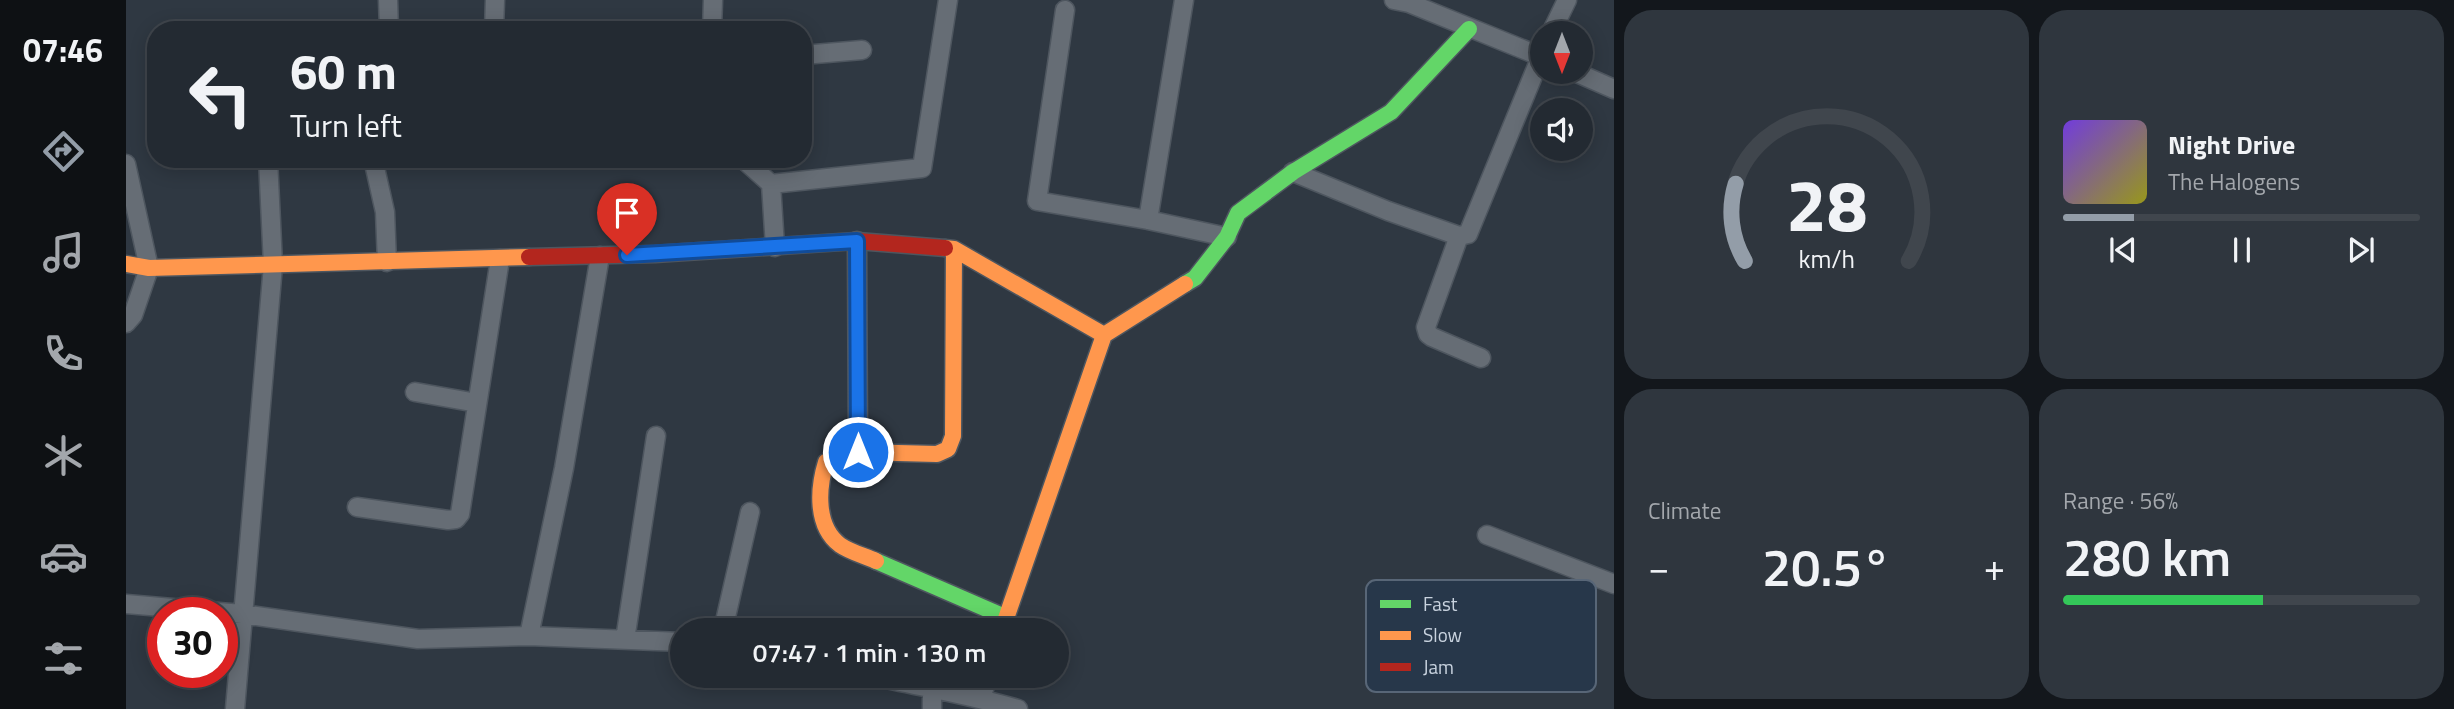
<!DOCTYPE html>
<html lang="en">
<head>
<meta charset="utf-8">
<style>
	body { margin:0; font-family:"Titillium Web",sans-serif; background:#2f363e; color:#f1f3f6; height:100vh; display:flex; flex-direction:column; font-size:26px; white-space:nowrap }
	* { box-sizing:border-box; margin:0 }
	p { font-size:23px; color:#a3a7ac }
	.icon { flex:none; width:38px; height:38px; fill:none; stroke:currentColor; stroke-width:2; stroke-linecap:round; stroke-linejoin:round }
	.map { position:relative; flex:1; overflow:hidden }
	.sheet { display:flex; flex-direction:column; gap:10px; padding:10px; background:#13171c; width:840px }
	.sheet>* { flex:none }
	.guide { position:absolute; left:21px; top:21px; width:665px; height:147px; border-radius:28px; box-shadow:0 4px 18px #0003,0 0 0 2px #40464d; background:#232a32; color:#f1f3f6; overflow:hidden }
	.needle { width:46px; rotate:180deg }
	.fabs { position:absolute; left:1404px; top:21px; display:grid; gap:14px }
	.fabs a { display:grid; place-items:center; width:63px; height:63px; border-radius:50%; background:#232a32; box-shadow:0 4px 18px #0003,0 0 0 2px #40464d; font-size:35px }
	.speed { position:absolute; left:21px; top:597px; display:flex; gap:14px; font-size:35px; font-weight:700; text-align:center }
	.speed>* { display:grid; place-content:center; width:91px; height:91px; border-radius:50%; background:#232a32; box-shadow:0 4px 18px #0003,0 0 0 2px #40464d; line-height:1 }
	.speed .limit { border:10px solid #d22; background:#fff; color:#111 }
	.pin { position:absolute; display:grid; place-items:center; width:60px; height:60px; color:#fff; margin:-72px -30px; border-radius:50% 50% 50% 0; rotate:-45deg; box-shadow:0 0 7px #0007 }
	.pin .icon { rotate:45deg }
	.me { position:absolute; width:77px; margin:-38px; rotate:0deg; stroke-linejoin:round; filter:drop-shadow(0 0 5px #0008) }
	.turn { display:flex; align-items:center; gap:24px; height:147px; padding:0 28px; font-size:32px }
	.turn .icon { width:91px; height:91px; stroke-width:2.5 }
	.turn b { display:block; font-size:49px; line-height:60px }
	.big { font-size:52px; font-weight:600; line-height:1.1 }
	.sheet .widget { flex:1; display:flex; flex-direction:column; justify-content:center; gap:10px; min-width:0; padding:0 24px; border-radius:28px; background:#2f363e }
	.sheet .dial { align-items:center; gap:0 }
	.dial svg { height:182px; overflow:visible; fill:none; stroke:#40464d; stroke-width:7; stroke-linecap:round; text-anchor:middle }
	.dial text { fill:#f1f3f6; stroke:none }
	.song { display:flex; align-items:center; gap:21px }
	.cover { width:84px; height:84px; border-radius:10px; background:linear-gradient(135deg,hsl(260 70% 55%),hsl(60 70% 35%)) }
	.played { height:7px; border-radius:4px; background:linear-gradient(90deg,#939da8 20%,#40464d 20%) }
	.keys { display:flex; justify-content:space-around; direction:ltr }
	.heat { display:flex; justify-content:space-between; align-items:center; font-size:38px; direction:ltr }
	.charge { height:10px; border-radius:5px; background:linear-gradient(90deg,#34c759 56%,#40464d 0) }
	.sheet .tiles { flex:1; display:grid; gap:10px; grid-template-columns:repeat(2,1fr) }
	.trip { position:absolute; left:544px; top:618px; width:399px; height:70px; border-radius:35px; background:#232a32; box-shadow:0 4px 18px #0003,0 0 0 2px #40464d; font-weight:600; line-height:70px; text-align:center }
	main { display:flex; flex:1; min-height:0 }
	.dock { display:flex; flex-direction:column; width:126px; justify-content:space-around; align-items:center; background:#0e1114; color:#a3a7ac }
	.dock .icon { width:49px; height:49px }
	.dock .on { color:#939da8 }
	.dock b { font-size:32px; color:#f1f3f6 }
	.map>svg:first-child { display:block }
</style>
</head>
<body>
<main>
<nav class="dock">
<b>07:46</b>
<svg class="icon on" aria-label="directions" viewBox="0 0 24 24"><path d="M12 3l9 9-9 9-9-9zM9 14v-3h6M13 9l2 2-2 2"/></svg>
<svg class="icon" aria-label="music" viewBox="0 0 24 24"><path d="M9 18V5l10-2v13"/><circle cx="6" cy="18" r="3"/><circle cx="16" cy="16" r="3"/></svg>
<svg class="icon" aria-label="phone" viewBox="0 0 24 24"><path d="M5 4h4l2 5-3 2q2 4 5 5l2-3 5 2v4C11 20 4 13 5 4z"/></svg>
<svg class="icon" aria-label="climate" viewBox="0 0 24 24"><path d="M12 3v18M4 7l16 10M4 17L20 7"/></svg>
<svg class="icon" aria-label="car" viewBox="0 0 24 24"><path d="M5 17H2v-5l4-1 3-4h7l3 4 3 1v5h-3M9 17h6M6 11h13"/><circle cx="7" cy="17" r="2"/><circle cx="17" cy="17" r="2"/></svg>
<svg class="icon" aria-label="filters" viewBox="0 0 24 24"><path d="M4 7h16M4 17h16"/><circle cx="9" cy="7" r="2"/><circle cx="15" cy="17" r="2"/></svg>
</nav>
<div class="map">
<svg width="1488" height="709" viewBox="0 0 1488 709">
	<rect width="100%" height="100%" fill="#2f3842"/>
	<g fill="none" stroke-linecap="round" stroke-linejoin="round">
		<g stroke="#4e565f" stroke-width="21">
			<path id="street" d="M 262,0 L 263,30
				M 1268,0 L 1283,3 L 1416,57
				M 939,10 L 911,201 L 1022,220 L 1101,237
				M 368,30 L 369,0
				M 586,30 L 587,0
				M 1425,33 L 1441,0
				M 677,55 L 736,50
				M 1449,72 L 1488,89
				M 247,159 L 259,212 L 261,262
				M 617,159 L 645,184 L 649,247
				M 0,164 L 23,268 L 7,315 L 0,323
				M 1167,172 L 1262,211 L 1333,236 L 1342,234 L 1416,54
				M 645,184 L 796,168 L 822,0
				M 1022,220 L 1058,0
				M 1333,236 L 1300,327 L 1302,334 L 1306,337 L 1355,358
				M 731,241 L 732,452
				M 289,392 L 351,403
				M 231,507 L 322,520 L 330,519 L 334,514 L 374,259
				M 1361,535 L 1488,584
				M 0,604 L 116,614 L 292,639 L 403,636 L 556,642
				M 597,630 L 624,512
				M 403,636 L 438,468 L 474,256
				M 499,640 L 530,436
				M 747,676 C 795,687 844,695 892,709
				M 806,690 L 806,709
				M 855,699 L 862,676
				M 109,709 L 147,265 L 142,159"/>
		</g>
		<g stroke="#4e565f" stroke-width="19">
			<path id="fast" d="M 1059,284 L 1069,278 L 1101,237 L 1112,213 L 1167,172 L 1265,112 L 1343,29
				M 750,561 L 879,617"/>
		</g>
		<g stroke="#4e565f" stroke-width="19">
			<path id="slow" d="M 819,248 L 828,249 L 978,335
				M 0,264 L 23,268 L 403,257
				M 750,561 C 739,556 724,552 714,545 C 689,526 692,488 700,462 L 732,452 L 811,454 L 822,449 L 827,436 L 828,249
				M 876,630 L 978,335 L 1059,284"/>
		</g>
		<g stroke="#4e565f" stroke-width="19">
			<path id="jam" d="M 403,257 L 529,254 L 731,241 L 819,248"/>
		</g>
		<use href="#street" stroke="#666d75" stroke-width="18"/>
		<use href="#fast" stroke="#63d668" stroke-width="16"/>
		<use href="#slow" stroke="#ff974d" stroke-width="16"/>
		<use href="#jam" stroke="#b3261e" stroke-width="16"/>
	</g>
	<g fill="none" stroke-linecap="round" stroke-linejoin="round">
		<g stroke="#114b97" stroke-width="18">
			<path id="route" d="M 501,255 L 731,241 L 732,452"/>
		</g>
		<use href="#route" stroke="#1a73e8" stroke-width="12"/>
	</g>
	<rect x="1240" y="580" width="230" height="112" rx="10" fill="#27374a" stroke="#586677" stroke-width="2"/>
	<rect x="1254" y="600" width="31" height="8" fill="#63d668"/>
	<rect x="1254" y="631" width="31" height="9" fill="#ff974d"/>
	<rect x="1254" y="663" width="31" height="8" fill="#b3261e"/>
	<g font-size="19" fill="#c9d3df">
		<text x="1297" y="611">Fast</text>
		<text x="1297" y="642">Slow</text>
		<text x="1297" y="674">Jam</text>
	</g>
</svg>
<div class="fabs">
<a><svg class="needle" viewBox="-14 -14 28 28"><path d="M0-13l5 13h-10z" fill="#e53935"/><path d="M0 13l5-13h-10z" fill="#a3a7ac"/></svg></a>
<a><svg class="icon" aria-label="sound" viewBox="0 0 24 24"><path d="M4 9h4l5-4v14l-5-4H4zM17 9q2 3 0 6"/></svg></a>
</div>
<div class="speed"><div class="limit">30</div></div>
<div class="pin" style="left:501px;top:255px;background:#d93025"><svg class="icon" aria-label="arrive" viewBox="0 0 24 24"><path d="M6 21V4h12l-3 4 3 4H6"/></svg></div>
<svg class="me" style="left:732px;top:452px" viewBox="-20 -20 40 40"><circle r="17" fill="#1a73e8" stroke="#fff" stroke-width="3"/><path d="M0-11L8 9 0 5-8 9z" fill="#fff"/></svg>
<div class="trip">07:47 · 1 min · 130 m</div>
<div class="guide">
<div class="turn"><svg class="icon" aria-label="left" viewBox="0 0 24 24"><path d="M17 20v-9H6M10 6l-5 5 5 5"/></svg><div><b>60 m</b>Turn left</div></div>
</div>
</div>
<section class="sheet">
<div class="tiles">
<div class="widget dial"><svg viewBox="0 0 100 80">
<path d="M14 69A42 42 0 1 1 86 69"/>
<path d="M14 69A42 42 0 0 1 10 35" stroke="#939da8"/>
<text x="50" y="56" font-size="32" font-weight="700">28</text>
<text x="50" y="72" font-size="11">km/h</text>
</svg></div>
<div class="widget">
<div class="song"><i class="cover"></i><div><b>Night Drive</b><p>The Halogens</p></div></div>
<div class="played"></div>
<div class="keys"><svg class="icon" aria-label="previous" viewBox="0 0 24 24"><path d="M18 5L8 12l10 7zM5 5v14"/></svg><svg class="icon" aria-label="pause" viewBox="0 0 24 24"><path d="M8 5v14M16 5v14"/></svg><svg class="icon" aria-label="next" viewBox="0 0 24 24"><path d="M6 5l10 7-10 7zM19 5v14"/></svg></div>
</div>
<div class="widget"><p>Climate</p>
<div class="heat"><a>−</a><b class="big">20.5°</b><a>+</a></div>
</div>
<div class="widget"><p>Range · 56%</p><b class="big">280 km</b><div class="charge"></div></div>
</div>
</section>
</main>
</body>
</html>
